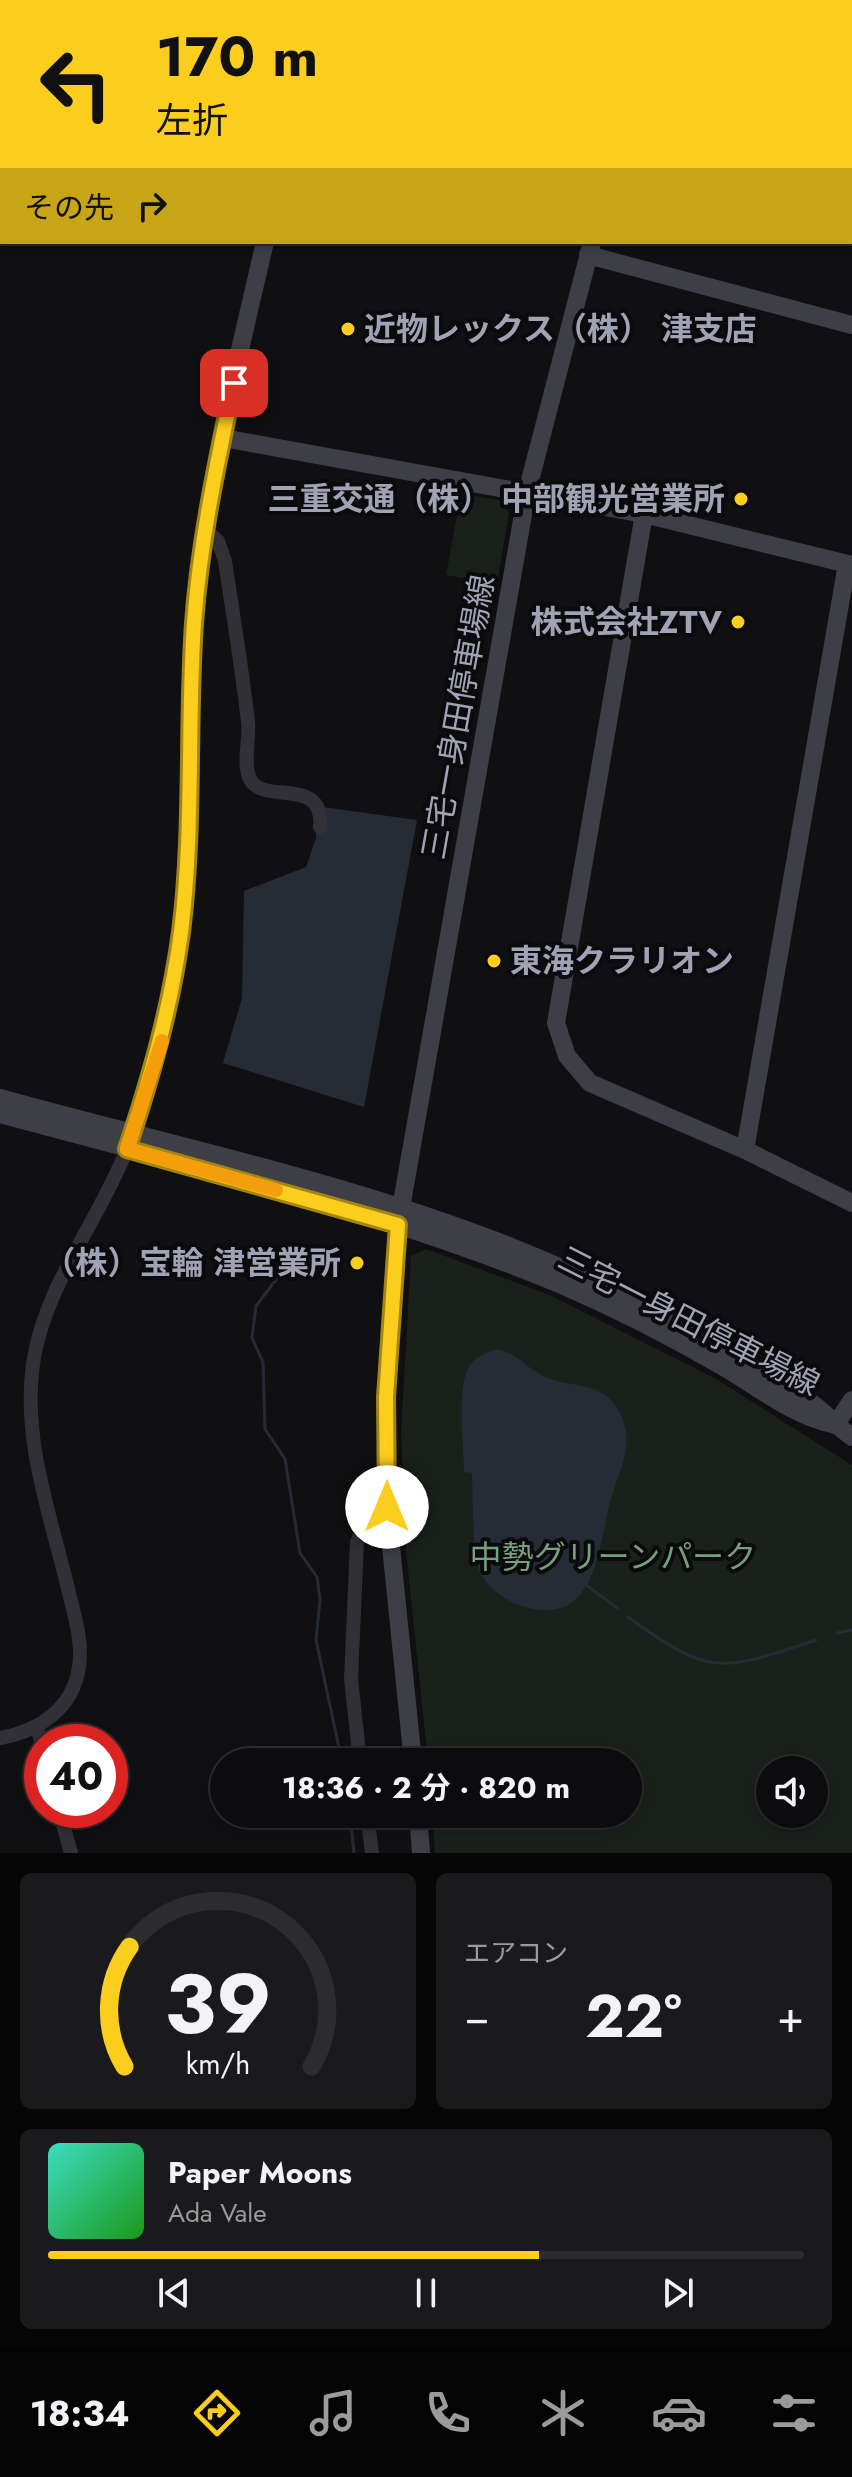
<!DOCTYPE html>
<html lang="ja">
<head>
<meta charset="utf-8">
<style>
	body { margin:0; font-family:Jost,"Noto Sans JP",sans-serif; background:#1a191b; color:#f1f3f6; height:100vh; display:flex; flex-direction:column; font-size:30px; white-space:nowrap }
	* { box-sizing:border-box; margin:0 }
	p { font-size:26px; color:#9a9b9d }
	.icon { flex:none; width:44px; height:44px; fill:none; stroke:currentColor; stroke-width:2; stroke-linecap:round; stroke-linejoin:round }
	.map { position:relative; height:1853px; overflow:hidden }
	.drawer { display:flex; flex-direction:column; gap:20px; padding:20px; background:#070607; flex:1 }
	.drawer>* { flex:none }
	.banner { position:absolute; left:0px; top:0px; width:852px; height:244px; box-shadow:0 4px 12px #0003,0 0 0 2px #2c2b2e; background:#fbcd1d; color:#111; overflow:hidden }
	.controls { position:absolute; left:756px; top:1756px; display:grid; gap:16px }
	.controls a { display:grid; place-items:center; width:72px; height:72px; border-radius:50%; background:#0c0b0d; box-shadow:0 4px 12px #0003,0 0 0 2px #2c2b2e; font-size:40px }
	.speed { position:absolute; left:24px; top:1724px; display:flex; gap:16px; font-size:40px; font-weight:700; text-align:center }
	.speed>* { display:grid; place-content:center; width:104px; height:104px; border-radius:50%; background:#0c0b0d; box-shadow:0 4px 12px #0003,0 0 0 2px #2c2b2e; line-height:1 }
	.speed .limit { border:12px solid #d22; background:#fff; color:#111 }
	.pin { position:absolute; display:grid; place-items:center; width:68px; height:68px; color:#fff; margin:-34px; border-radius:16px; box-shadow:0 4px 12px #0006 }
	.me { position:absolute; width:88px; margin:-44px; rotate:0deg; stroke-linejoin:round; filter:drop-shadow(0 0 6px #0008) }
	.turn { display:flex; align-items:center; gap:28px; height:168px; padding:0 24px; font-size:36px }
	.turn .icon { width:104px; height:104px; stroke-width:2.5 }
	.turn b { display:block; font-size:56px; line-height:68px }
	.then { display:flex; align-items:center; height:76px; padding:0 24px; background:#0003; gap:16px; font-size:30px }
	.big { font-size:60px; font-weight:700; line-height:1.1 }
	.drawer .widget { flex:1; display:flex; flex-direction:column; justify-content:center; gap:12px; min-width:0; padding:0 28px; border-radius:12px; background:#1a191b }
	.drawer .dial { align-items:center; gap:0 }
	.dial svg { height:208px; overflow:visible; fill:none; stroke:#2c2b2e; stroke-width:7; stroke-linecap:round; text-anchor:middle }
	.dial text { fill:#f1f3f6; stroke:none }
	.song { display:flex; align-items:center; gap:24px }
	.cover { width:96px; height:96px; border-radius:12px; background:linear-gradient(135deg,hsl(170 70% 55%),hsl(120 70% 35%)) }
	.played { height:8px; border-radius:4px; background:linear-gradient(90deg,#fbcd1d 65%,#2c2b2e 65%) }
	.keys { display:flex; justify-content:space-around; direction:ltr }
	.heat { display:flex; justify-content:space-between; align-items:center; font-size:44px; direction:ltr }
	.drawer .tiles { flex:1; display:grid; gap:20px; grid-template-columns:1fr 1fr }
	.widget:last-child { grid-column:span 2 }
	.trip { position:absolute; left:210px; top:1748px; width:432px; height:80px; border-radius:40px; background:#0c0b0d; box-shadow:0 4px 12px #0003,0 0 0 2px #2c2b2e; font-weight:700; line-height:80px; text-align:center }
	.dock { display:flex; height:128px; justify-content:space-around; align-items:center; background:#050405; color:#9a9b9d }
	.dock .icon { width:56px; height:56px }
	.dock .selected { color:#fbcd1d }
	.dock b { font-size:36px; color:#f1f3f6 }
	.map>svg:first-child { display:block }
</style>
</head>
<body>
<div class="map">
<svg width="852" height="1853" viewBox="0 0 852 1853">
	<rect width="100%" height="100%" fill="#100f11"/>
	<path fill="#1a211b" fill-rule="evenodd" d="M 461,494 L 501,500 L 509,513 L 497,584 L 446,575 Z
		M 426,1249 L 550,1295 L 718,1380 L 852,1465 L 852,1853 L 435,1853 L 432,1814 L 628,1814 L 628,1762 L 428,1762 L 406,1551 L 401,1432 L 411,1256 ZM 770,1770 L 814,1770 L 814,1814 L 770,1814 Z"/>
	<path fill="#252c35" d="M 315,806 L 417,820 L 364,1107 L 223,1063 L 242,998 L 244,891 L 306,867 L 316,838 Z
		M 497,1349 C 517,1353 525,1367 543,1376 C 572,1390 603,1378 621,1415 C 635,1447 618,1472 610,1502 C 598,1549 596,1627 525,1607 C 506,1601 487,1588 479,1570 C 472,1552 473,1494 472,1473 L 464,1472 C 464,1447 456,1384 470,1365 C 476,1356 487,1352 497,1349 Z"/>
	<g fill="none" stroke-linecap="round" stroke-linejoin="round">
		<path stroke="#252c35" stroke-width="3" d="M 300,1248 L 256,1306 L 252,1338 L 263,1362 L 265,1429 L 285,1459 L 300,1553 L 317,1577 L 320,1600 L 316,1640 L 342,1762
			M 585,1584 L 617,1608
			M 628,1617 C 711,1677 720,1672 816,1640
			M 837,1633 L 852,1630
			M 350,1814 L 354,1853"/>
		<path stroke="#303036" stroke-width="14" d="M 205,530 L 218,541 L 225,561 C 233,615 242,668 248,722 C 250,739 243,761 249,777 C 260,807 325,774 320,827
			M 37,1727 L 42,1745
			M 0,1738 C 39,1731 73,1709 79,1667 C 83,1641 74,1614 68,1589 C 51,1517 22,1439 33,1364 C 44,1286 99,1221 127,1149
			M 360,1762 L 351,1679 L 357,1542 L 366,1521 L 387,1507
			M 59,1810 L 71,1853
			M 367,1814 L 372,1853"/>
		<path stroke="#3e3f46" stroke-width="18" d="M 320,2 L 321,0
			M 680,2 L 680,0
			M 588,255 L 852,325
			M 223,438 L 644,514
			M 852,565 L 644,514 L 556,1023 L 567,1056 L 590,1083 L 745,1150 L 852,1203
			M 0,1098 C 162,1143 330,1178 488,1238 C 600,1280 709,1339 810,1402 C 825,1412 837,1427 852,1437
			M 0,1114 C 187,1165 378,1209 557,1283 C 613,1307 668,1335 720,1365 C 757,1386 791,1415 832,1424
			M 127,1149 C 152,1077 171,1007 181,932 C 193,830 187,725 194,623 C 204,494 236,367 265,242
			M 745,1150 L 847,564
			M 835,1425 L 852,1400
			M 413,1762 L 387,1507 L 386,1397 L 398,1225 L 527,492 L 592,242
			M 418,1814 L 421,1853"/>
	</g>
	<g fill="none" stroke-linecap="round" stroke-linejoin="round">
		<g stroke="#a38513" stroke-width="20">
			<path id="route" d="M 234,383 C 217,463 200,541 194,623 C 187,725 194,830 181,932 C 171,1007 151,1077 127,1149 L 398,1225 L 386,1397 L 387,1507"/>
		</g>
		<use href="#route" stroke="#fbcd1d" stroke-width="14"/>
		<path stroke="#f59e0b" stroke-width="14" d="M 162,1041 L 127,1149 L 276,1190"/>
	</g>
	<g fill="#fbcd1d" stroke="#0b0a0c" stroke-width="3">
		<circle cx="348" cy="329" r="8"/>
		<circle cx="741" cy="499" r="8"/>
		<circle cx="738" cy="622" r="8"/>
		<circle cx="494" cy="961" r="8"/>
		<circle cx="357" cy="1263" r="8"/>
	</g>
	<g text-anchor="middle" stroke-width="8" stroke-linejoin="round" paint-order="stroke">
		<g font-size="32" font-weight="bold" fill="#a0a3b3" stroke="#0b0a0c" text-anchor="end">
			<text x="364" y="340" text-anchor="start">近物レックス（株） 津支店</text>
			<text x="725" y="510">三重交通（株） 中部観光営業所</text>
			<text x="722" y="633">株式会社ZTV</text>
			<text x="510" y="972" text-anchor="start">東海クラリオン</text>
			<text x="341" y="1274">（株）宝輪 津営業所</text>
		</g>
		<g font-size="32" fill="#a0a3b3" stroke="#0b0a0c">
			<text transform="translate(458 717) rotate(-80)" y="11">三宅一身田停車場線</text>
			<text transform="translate(689 1321) rotate(27)" y="11">三宅一身田停車場線</text>
		</g>
		<g font-size="32" fill="#759f7d" stroke="#0b0a0c">
			<text x="613" y="1568">中勢グリーンパーク</text>
		</g>
	</g>
</svg>
<div class="controls">
<a><svg class="icon" aria-label="sound" viewBox="0 0 24 24"><path d="M4 9h4l5-4v14l-5-4H4zM17 9q2 3 0 6"/></svg></a>
</div>
<div class="speed"><div class="limit">40</div></div>
<div class="pin" style="left:234px;top:383px;background:#d93025"><svg class="icon" aria-label="arrive" viewBox="0 0 24 24"><path d="M6 21V4h12l-3 4 3 4H6"/></svg></div>
<svg class="me" style="left:387px;top:1507px" viewBox="-20 -20 40 40"><circle r="19" fill="#fff"/><path d="M0-13L10 11 0 6-10 11z" fill="#fbcd1d"/></svg>
<div class="trip">18:36 · 2 分 · 820 m</div>
<div class="banner">
<div class="turn"><svg class="icon" aria-label="left" viewBox="0 0 24 24"><path d="M17 20v-9H6M10 6l-5 5 5 5"/></svg><div><b>170 m</b>左折</div></div>
<div class="then">その先<svg class="icon" aria-label="right" viewBox="0 0 24 24"><path d="M7 20v-9h11M14 6l5 5-5 5"/></svg></div>
</div>
</div>
<section class="drawer">
<div class="tiles">
<div class="widget dial"><svg viewBox="0 0 100 80">
<path d="M14 69A42 42 0 1 1 86 69"/>
<path d="M14 69A42 42 0 0 1 16 23" stroke="#fbcd1d"/>
<text x="50" y="56" font-size="32" font-weight="700">39</text>
<text x="50" y="72" font-size="11">km/h</text>
</svg></div>
<div class="widget"><p>エアコン</p>
<div class="heat"><a>−</a><b class="big">22°</b><a>+</a></div>
</div>
<div class="widget">
<div class="song"><i class="cover"></i><div><b>Paper Moons</b><p>Ada Vale</p></div></div>
<div class="played"></div>
<div class="keys"><svg class="icon" aria-label="previous" viewBox="0 0 24 24"><path d="M18 5L8 12l10 7zM5 5v14"/></svg><svg class="icon" aria-label="pause" viewBox="0 0 24 24"><path d="M8 5v14M16 5v14"/></svg><svg class="icon" aria-label="next" viewBox="0 0 24 24"><path d="M6 5l10 7-10 7zM19 5v14"/></svg></div>
</div>
</div>
</section>
<nav class="dock">
<b>18:34</b>
<svg class="icon selected" aria-label="directions" viewBox="0 0 24 24"><path d="M12 3l9 9-9 9-9-9zM9 14v-3h6M13 9l2 2-2 2"/></svg>
<svg class="icon" aria-label="music" viewBox="0 0 24 24"><path d="M9 18V5l10-2v13"/><circle cx="6" cy="18" r="3"/><circle cx="16" cy="16" r="3"/></svg>
<svg class="icon" aria-label="phone" viewBox="0 0 24 24"><path d="M5 4h4l2 5-3 2q2 4 5 5l2-3 5 2v4C11 20 4 13 5 4z"/></svg>
<svg class="icon" aria-label="climate" viewBox="0 0 24 24"><path d="M12 3v18M4 7l16 10M4 17L20 7"/></svg>
<svg class="icon" aria-label="car" viewBox="0 0 24 24"><path d="M5 17H2v-5l4-1 3-4h7l3 4 3 1v5h-3M9 17h6M6 11h13"/><circle cx="7" cy="17" r="2"/><circle cx="17" cy="17" r="2"/></svg>
<svg class="icon" aria-label="filters" viewBox="0 0 24 24"><path d="M4 7h16M4 17h16"/><circle cx="9" cy="7" r="2"/><circle cx="15" cy="17" r="2"/></svg>
</nav>
</body>
</html>
